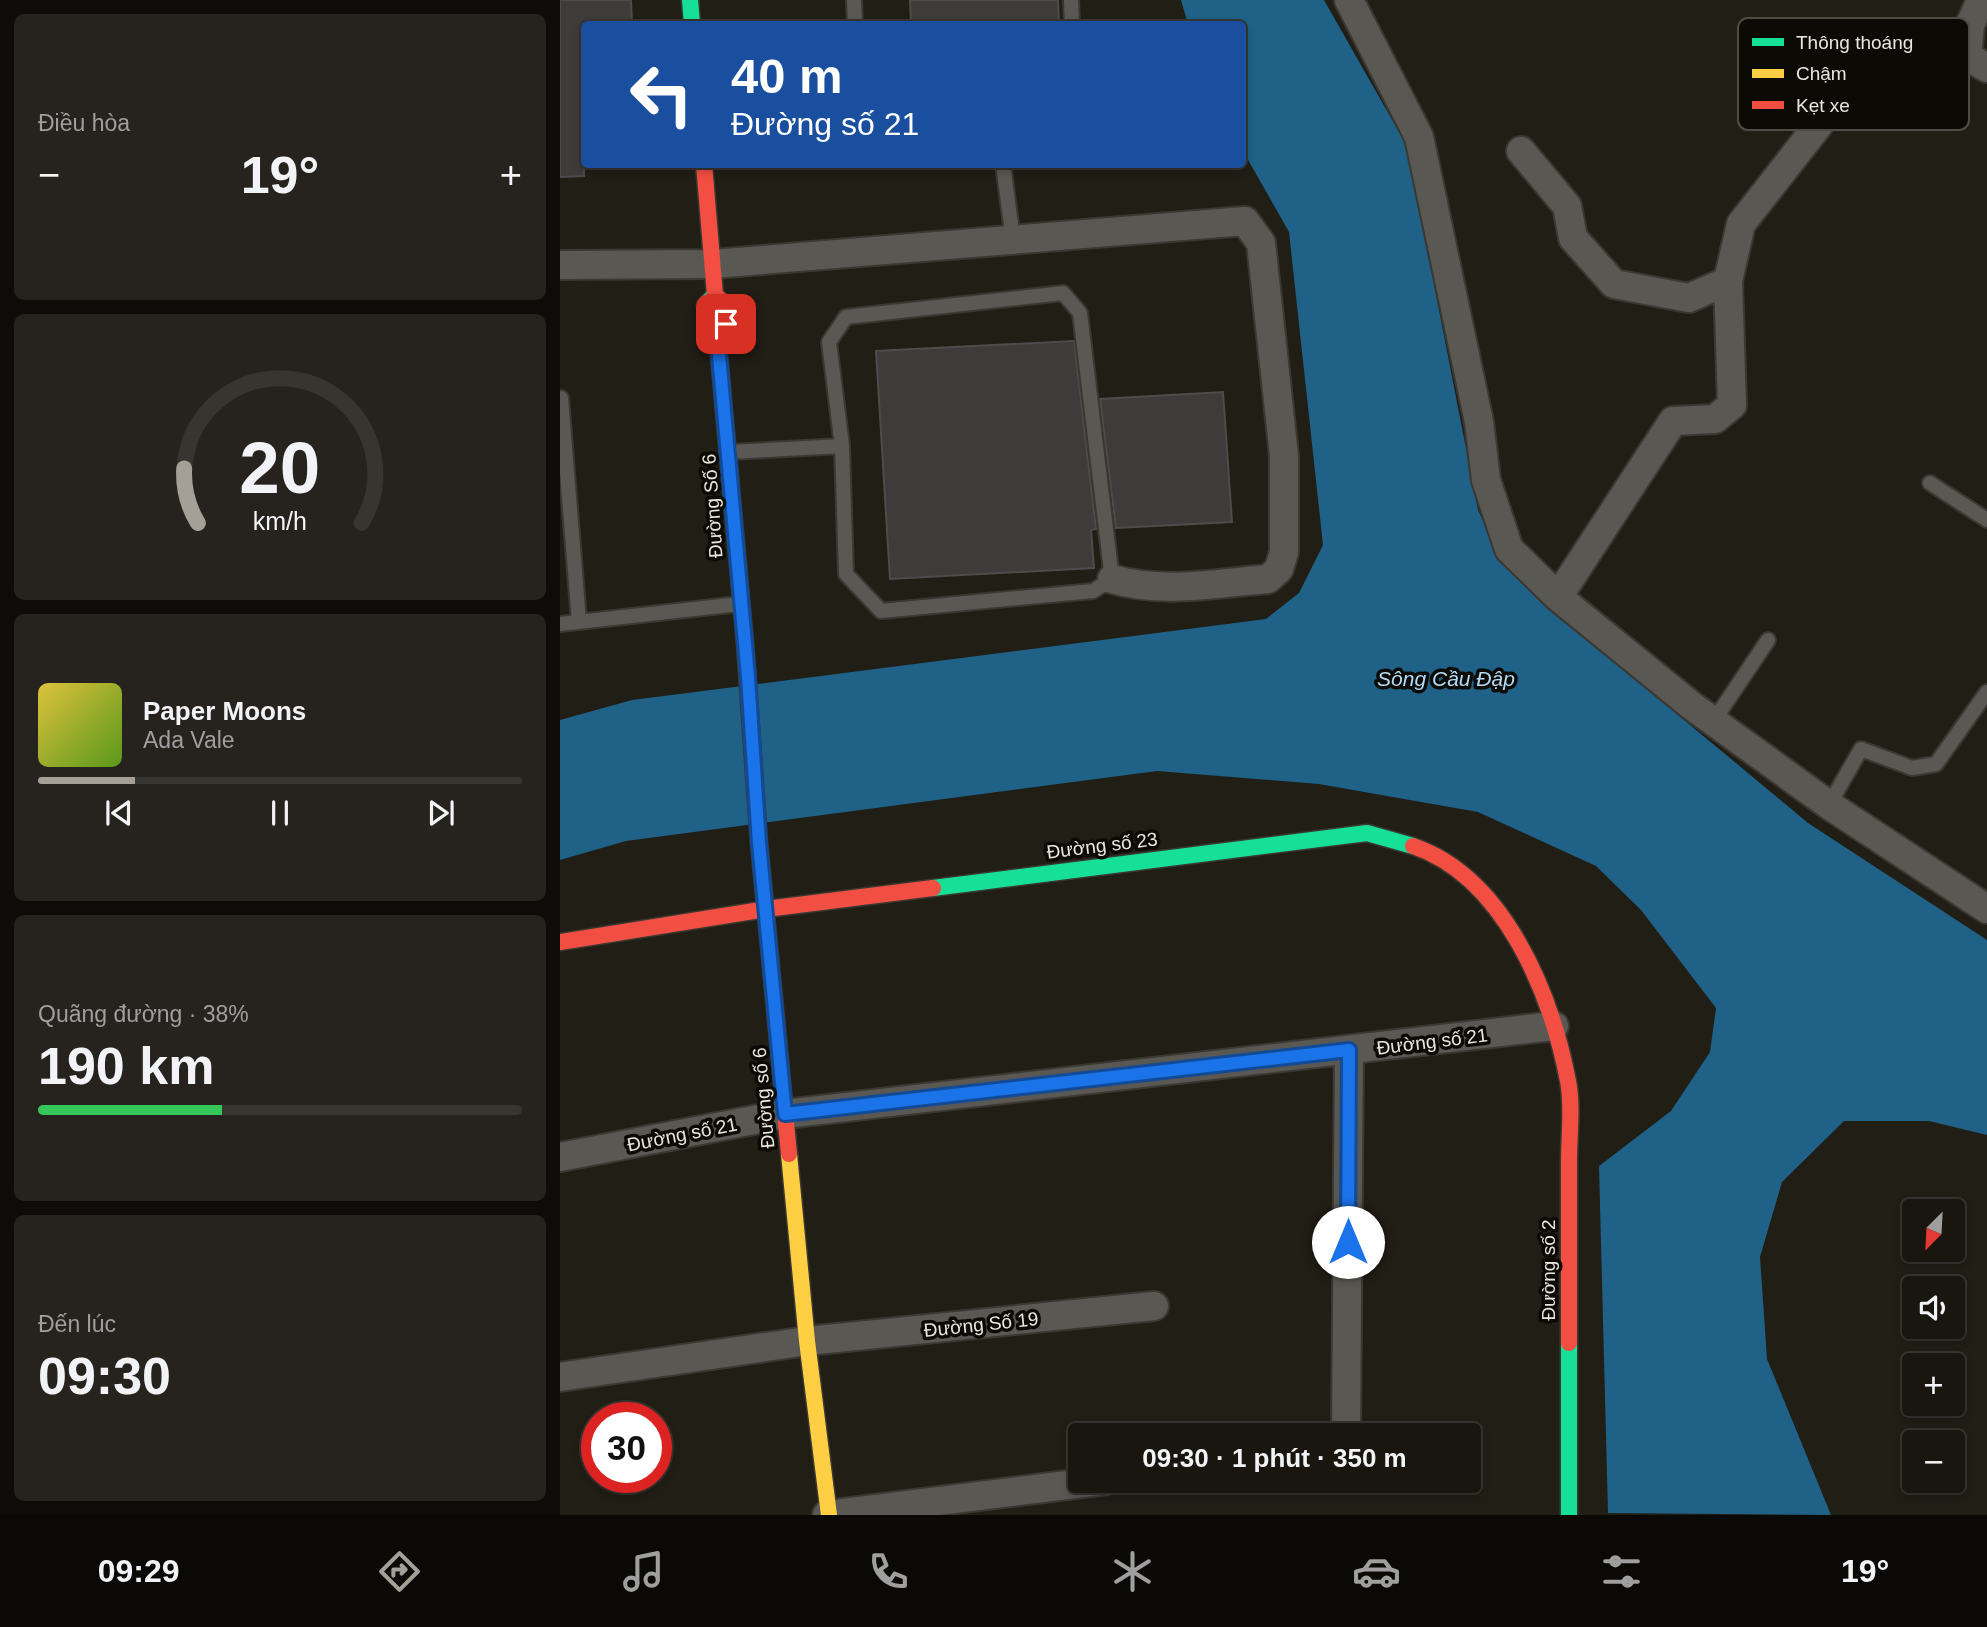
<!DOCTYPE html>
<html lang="vi">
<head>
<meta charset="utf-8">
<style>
	body { margin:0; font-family:Helvetica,sans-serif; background:#26231e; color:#f1f3f6; height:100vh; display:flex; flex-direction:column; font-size:26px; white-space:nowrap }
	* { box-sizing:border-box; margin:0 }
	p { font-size:23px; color:#9f9f9f }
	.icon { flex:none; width:38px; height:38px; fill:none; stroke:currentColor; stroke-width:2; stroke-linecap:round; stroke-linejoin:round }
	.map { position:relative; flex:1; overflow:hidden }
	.panel { display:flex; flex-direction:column; gap:14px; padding:14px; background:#0e0c09; width:560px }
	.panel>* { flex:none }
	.guide { position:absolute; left:21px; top:21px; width:665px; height:147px; border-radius:7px; box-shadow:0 4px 10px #0003,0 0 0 2px #373530; background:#1a4fa0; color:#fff; overflow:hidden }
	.needle { width:46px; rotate:204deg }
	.tools { position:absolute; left:1342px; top:1199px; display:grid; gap:14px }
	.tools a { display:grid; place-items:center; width:63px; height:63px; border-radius:7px; background:#191610; box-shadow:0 4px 10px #0003,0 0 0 2px #373530; font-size:35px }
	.speed { position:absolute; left:21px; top:1402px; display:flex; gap:14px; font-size:35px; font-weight:700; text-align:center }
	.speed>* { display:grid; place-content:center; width:91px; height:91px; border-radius:50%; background:#191610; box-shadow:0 4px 10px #0003,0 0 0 2px #373530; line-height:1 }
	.speed .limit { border:10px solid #d22; background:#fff; color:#111 }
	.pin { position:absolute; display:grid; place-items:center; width:60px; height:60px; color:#fff; margin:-30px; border-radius:14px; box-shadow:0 4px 10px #0006 }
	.me { position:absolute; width:77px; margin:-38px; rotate:0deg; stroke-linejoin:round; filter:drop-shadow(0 0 5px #0008) }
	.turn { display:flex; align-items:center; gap:24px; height:147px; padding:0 35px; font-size:32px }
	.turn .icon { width:91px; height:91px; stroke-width:2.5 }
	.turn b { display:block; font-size:49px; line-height:60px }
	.big { font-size:52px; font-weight:700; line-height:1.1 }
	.panel .tile { flex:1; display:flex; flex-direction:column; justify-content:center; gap:10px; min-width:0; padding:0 24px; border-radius:10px; background:#26231e }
	.panel .dial { align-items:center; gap:0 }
	.dial svg { height:182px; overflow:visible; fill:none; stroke:#373530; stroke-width:7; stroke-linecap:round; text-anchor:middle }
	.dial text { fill:#f1f3f6; stroke:none }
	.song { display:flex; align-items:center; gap:21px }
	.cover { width:84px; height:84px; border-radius:10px; background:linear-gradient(135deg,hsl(50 70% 55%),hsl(90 70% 35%)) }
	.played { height:7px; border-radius:4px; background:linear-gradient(90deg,#a4a097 20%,#373530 20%) }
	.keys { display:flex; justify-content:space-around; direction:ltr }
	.heat { display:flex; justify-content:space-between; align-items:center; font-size:38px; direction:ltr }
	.charge { height:10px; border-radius:5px; background:linear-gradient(90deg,#34c759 38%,#373530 0) }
	.trip { position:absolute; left:508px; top:1423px; width:413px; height:70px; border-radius:7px; background:#191610; box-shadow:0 4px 10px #0003,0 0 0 2px #373530; font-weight:700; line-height:70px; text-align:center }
	.dock { display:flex; height:112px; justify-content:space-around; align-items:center; background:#0a0906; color:#9f9f9f }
	.dock .icon { width:49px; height:49px }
	.dock .active { color:#a4a097 }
	.dock b { font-size:32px; color:#f1f3f6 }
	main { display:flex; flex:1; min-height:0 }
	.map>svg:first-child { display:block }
</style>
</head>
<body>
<main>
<section class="panel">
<div class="tile"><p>Điều hòa</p>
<div class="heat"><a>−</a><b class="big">19°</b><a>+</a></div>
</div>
<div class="tile dial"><svg viewBox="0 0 100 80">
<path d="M14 69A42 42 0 1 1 86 69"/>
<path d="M14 69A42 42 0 0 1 8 45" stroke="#a4a097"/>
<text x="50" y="56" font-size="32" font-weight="700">20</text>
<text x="50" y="72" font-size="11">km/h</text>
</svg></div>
<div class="tile">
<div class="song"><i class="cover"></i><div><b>Paper Moons</b><p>Ada Vale</p></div></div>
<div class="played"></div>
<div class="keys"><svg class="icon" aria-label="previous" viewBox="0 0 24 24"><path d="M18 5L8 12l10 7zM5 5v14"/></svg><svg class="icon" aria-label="pause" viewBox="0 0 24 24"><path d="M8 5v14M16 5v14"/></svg><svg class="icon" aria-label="next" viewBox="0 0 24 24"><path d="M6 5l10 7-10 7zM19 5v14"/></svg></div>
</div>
<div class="tile"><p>Quãng đường · 38%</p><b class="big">190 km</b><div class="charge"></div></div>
<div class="tile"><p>Đến lúc</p><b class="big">09:30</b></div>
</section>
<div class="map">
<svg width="1427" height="1515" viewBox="0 0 1427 1515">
	<rect width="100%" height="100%" fill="#211e16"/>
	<path fill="#1f6187" d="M 621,0 L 764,0 L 847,146 L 918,510 L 938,553 L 1005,621 L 1248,823 L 1427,940 L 1427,1135 L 1369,1121 L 1284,1121 L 1222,1182 L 1200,1257 L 1207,1359 L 1271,1515 L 1048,1513 L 1039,1166 L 1111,1111 L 1150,1052 L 1156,1008 L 1081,910 L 1036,866 L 918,812 L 759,784 L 597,771 L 66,841 L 0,860 L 0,720 L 72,700 L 706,619 L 739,593 L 763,545 L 729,232 L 683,151 L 682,24 L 628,24 Z"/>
	<path fill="#3e3b3a" stroke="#4e4b4a" stroke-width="2" d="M 0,0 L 71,0 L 72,24 L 24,24 L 24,176 L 0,177 Z
		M 350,0 L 498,0 L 499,24 L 351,24 Z
		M 514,341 L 536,529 L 531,530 L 534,568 L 330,579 L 316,351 Z
		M 663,392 L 672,522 L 556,528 L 540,399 Z"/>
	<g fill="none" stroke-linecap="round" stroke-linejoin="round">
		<g stroke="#3b3832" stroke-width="18">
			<path id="lane" d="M 294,0 L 295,24
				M 511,0 L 512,24
				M 443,164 L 453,240
				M 1,398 L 19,621
				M 170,452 L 282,446 L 269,342 L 286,317 L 503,293 L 520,313 L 552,579 L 533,591 L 321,611 L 286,574 L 282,446
				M 1370,483 L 1427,520
				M 0,624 L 179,604
				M 1153,722 L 1208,640
				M 1269,805 L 1301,749 L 1352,768 L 1376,764 L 1427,692"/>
		</g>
		<g stroke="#3b3832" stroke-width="32">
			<path id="street" d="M 789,0 L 859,137 L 919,422 L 926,480 L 949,549 L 998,597 L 1132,706 L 1269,805 L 1427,909
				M 1421,0 L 1410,25 L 1407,56 L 1427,68
				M 961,151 L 1007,206 L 1013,238 L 1054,284 L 1129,298 L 1168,281
				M 0,265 L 153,264 L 685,221 L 701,243 L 724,456 L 724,552 L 719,569 L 708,579 C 657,583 602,594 552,579
				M 998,597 L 1113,421 L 1155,419 L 1172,405 L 1168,281 L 1181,224 L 1260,123
				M 0,1157 L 225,1114 L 994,1026
				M 0,1377 L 247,1341 L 594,1306
				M 786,1435 L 789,1050
				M 267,1515 L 547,1480"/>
		</g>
		<g stroke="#3b3832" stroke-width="19">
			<path id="fast" d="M 130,0 L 132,24
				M 155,295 L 145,305 L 147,326 L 157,333 L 185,643
				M 373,888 L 807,833 L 853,846
				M 1009,1343 L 1009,1515"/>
		</g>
		<g stroke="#3b3832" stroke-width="19">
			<path id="slow" d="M 229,1154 L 247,1341 L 269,1515"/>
		</g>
		<g stroke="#3b3832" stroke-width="19">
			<path id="jam" d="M 144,164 L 155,295 L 165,304 L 166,315
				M 185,643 L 199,843 L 229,1154
				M 853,846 C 944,877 991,993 1008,1081 C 1013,1105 1009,1135 1009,1161 C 1009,1221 1009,1282 1009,1343
				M 0,942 L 206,909 L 373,888"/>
		</g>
		<use href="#lane" stroke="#5a5852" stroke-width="14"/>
		<use href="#street" stroke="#5a5852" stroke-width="28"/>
		<use href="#fast" stroke="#16e098" stroke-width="16"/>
		<use href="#slow" stroke="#ffcf43" stroke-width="16"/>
		<use href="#jam" stroke="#f24e42" stroke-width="16"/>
	</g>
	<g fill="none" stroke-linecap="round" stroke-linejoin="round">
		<g stroke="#114b97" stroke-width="18">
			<path id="route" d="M 166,324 L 157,333 L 188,677 L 199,843 L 225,1114 L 789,1050 L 788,1242"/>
		</g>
		<use href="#route" stroke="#1a73e8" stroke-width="12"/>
	</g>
	<g text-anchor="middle" stroke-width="7" stroke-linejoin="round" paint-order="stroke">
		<g font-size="19" fill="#eae6dd" stroke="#0c0a05">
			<text transform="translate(152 506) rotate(-94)" y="7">Đường Số 6</text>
			<text transform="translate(542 845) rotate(-7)" y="7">Đường số 23</text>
			<text transform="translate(872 1041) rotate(-7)" y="7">Đường số 21</text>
			<text transform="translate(203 1098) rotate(-95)" y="7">Đường số 6</text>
			<text transform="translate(122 1134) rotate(-11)" y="7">Đường số 21</text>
			<text transform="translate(988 1270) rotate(-90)" y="7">Đường số 2</text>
			<text transform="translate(421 1324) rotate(-6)" y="7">Đường Số 19</text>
		</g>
		<g font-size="21" font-style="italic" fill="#b1dbf8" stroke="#0c0a05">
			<text x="886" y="686">Sông Cầu Đập</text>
		</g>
	</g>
	<rect x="1178" y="18" width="231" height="112" rx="10" fill="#0c0a05" stroke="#4f4c46" stroke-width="2"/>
	<rect x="1192" y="38" width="32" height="8" fill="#16e098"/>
	<rect x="1192" y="69" width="32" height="9" fill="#ffcf43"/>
	<rect x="1192" y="101" width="32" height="8" fill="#f24e42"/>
	<g font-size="19" fill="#eae6dd">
		<text x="1236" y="49">Thông thoáng</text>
		<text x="1236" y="80">Chậm</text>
		<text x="1236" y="112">Kẹt xe</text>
	</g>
</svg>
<div class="tools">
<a><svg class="needle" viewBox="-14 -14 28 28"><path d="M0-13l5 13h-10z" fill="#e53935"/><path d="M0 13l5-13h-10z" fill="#9f9f9f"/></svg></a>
<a><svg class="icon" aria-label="sound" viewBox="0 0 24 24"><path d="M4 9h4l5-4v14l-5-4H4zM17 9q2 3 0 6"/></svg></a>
<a>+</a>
<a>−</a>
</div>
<div class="speed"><div class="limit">30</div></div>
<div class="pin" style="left:166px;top:324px;background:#d93025"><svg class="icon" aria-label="arrive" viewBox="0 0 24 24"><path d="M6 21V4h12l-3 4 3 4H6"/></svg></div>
<svg class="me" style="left:788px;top:1242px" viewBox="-20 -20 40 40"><circle r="19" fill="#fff"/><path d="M0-13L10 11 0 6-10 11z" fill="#1a73e8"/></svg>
<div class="trip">09:30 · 1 phút · 350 m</div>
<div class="guide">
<div class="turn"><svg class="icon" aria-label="left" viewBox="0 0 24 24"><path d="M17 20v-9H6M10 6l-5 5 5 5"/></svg><div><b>40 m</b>Đường số 21</div></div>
</div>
</div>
</main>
<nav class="dock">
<b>09:29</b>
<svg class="icon active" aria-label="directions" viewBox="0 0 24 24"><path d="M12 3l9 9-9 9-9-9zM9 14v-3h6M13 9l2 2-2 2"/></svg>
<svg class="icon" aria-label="music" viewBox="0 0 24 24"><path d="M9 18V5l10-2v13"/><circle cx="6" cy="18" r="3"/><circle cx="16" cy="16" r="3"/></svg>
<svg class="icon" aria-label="phone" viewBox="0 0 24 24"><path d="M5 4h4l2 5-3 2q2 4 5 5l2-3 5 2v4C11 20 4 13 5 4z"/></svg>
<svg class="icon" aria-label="climate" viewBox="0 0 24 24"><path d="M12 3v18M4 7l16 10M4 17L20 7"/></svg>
<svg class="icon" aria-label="car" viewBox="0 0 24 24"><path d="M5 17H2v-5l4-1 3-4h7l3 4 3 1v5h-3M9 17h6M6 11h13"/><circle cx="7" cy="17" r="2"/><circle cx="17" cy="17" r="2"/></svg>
<svg class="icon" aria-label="filters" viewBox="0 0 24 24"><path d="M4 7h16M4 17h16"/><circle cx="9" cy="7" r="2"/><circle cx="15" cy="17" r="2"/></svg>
<b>19°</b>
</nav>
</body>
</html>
